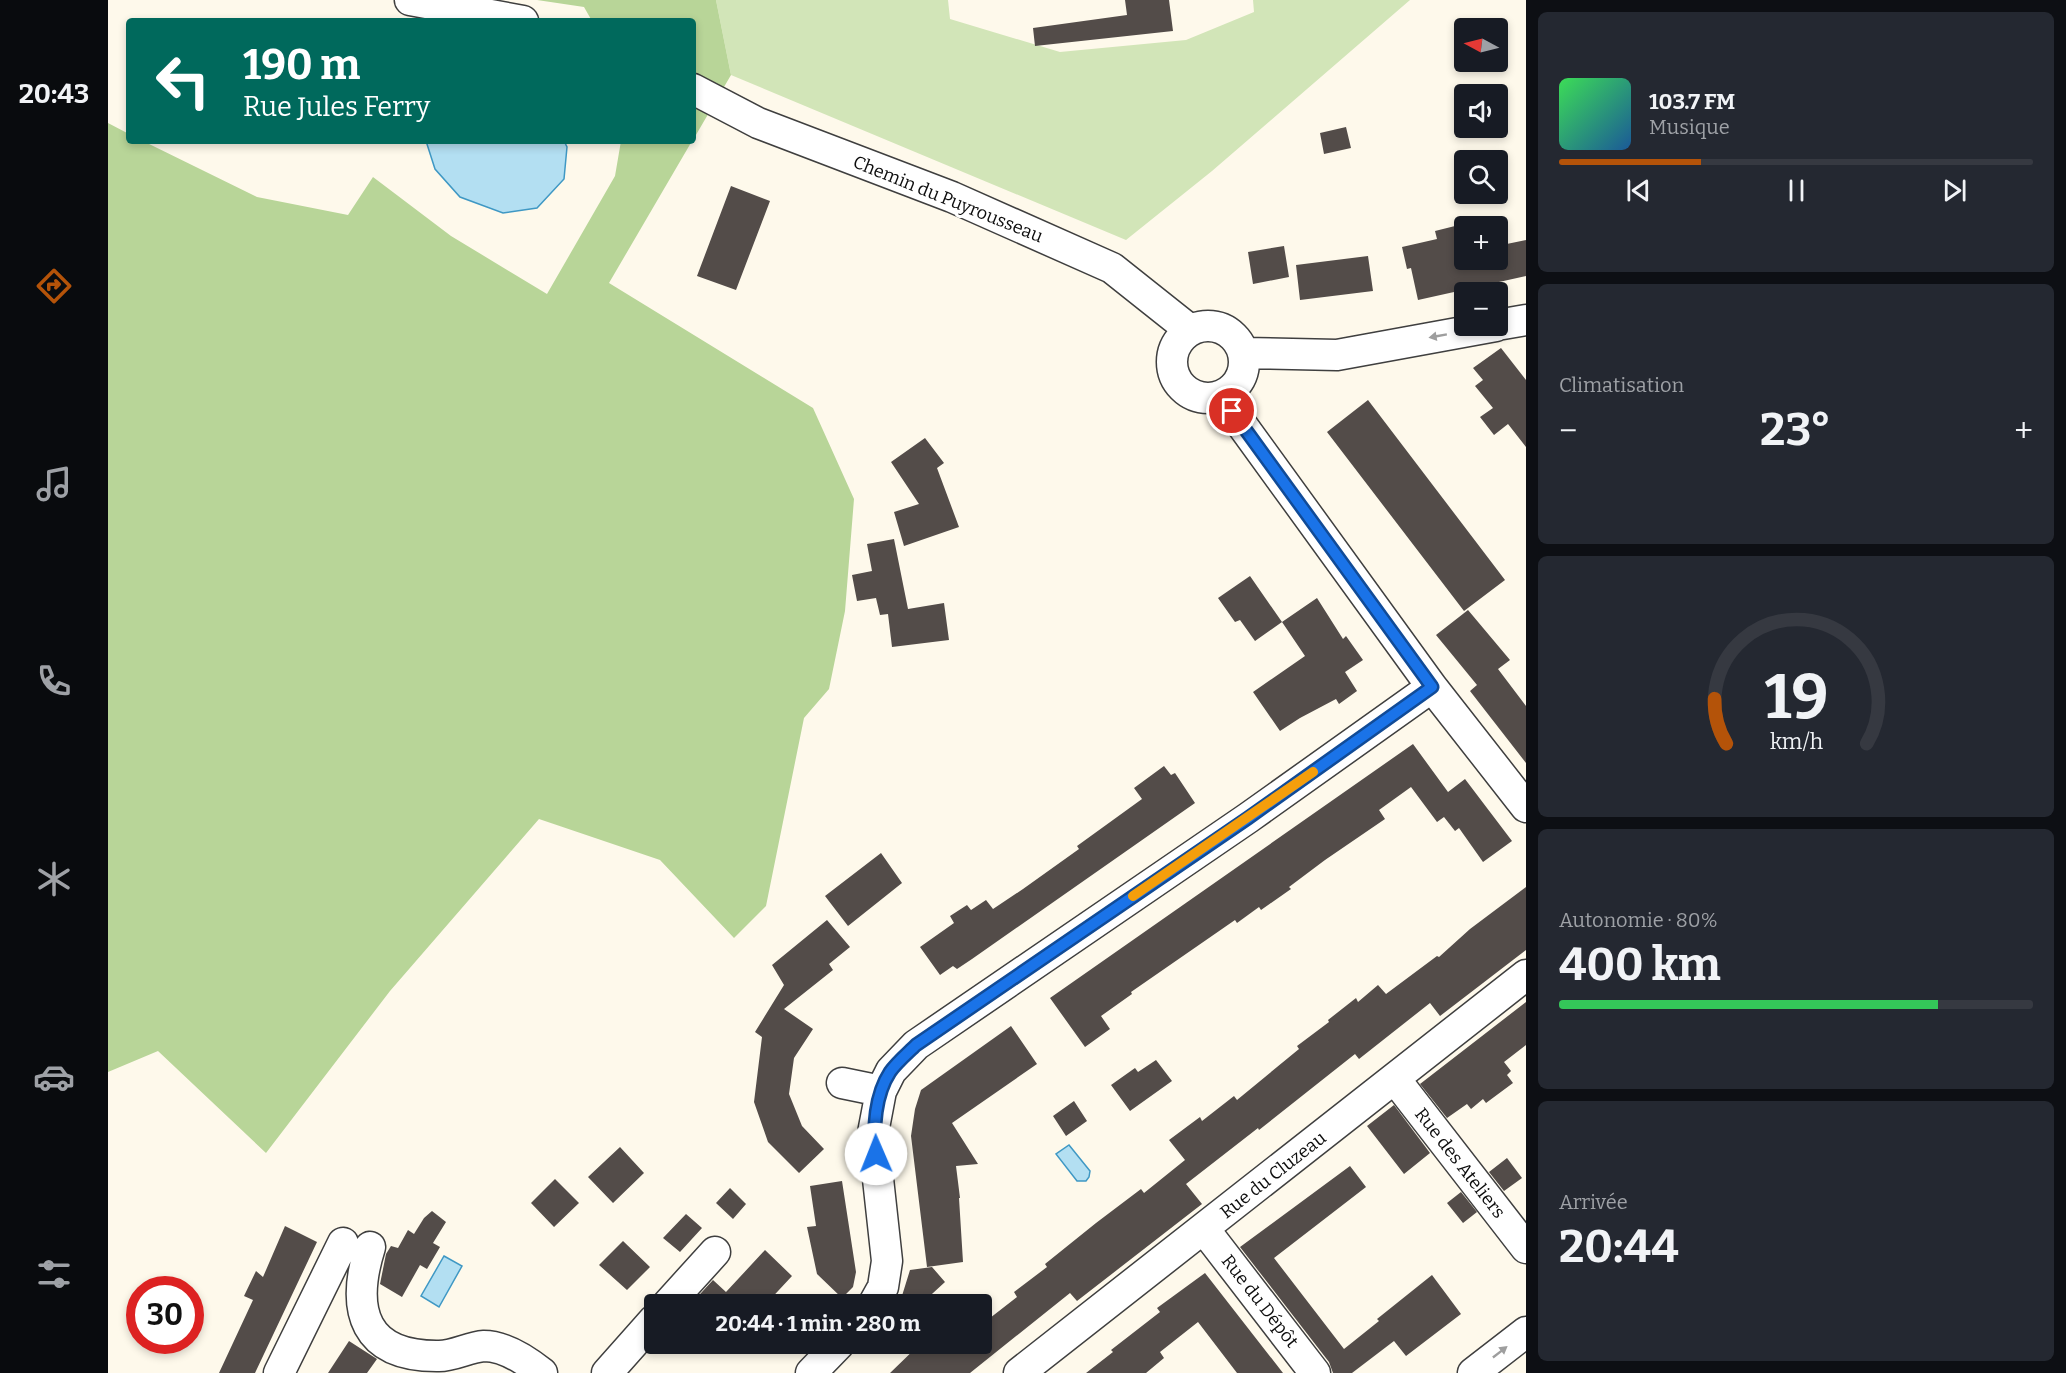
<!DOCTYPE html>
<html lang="fr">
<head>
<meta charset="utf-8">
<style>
	body { margin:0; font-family:Bitter,serif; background:#242831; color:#f1f3f6; height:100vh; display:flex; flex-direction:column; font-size:22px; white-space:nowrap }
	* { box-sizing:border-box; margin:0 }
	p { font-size:20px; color:#9ea1a6 }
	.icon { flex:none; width:33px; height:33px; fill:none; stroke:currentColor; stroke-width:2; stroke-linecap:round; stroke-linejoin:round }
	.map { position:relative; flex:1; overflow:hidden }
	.side { display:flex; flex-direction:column; gap:12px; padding:12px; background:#0d0f14; width:540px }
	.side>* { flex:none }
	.top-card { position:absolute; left:18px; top:18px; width:570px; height:126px; border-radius:6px; box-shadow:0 3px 9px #0003; background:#00695c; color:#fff; overflow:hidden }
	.needle { width:39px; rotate:277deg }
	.controls { position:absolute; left:1346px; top:18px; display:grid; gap:12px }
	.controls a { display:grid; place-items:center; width:54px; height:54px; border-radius:6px; background:#171b24; box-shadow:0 3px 9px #0003; font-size:30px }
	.speed { position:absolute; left:18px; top:1276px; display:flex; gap:12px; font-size:30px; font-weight:700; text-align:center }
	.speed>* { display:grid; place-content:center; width:78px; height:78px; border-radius:50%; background:#171b24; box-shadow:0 3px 9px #0003; line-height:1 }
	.speed .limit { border:9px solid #d22; background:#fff; color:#111 }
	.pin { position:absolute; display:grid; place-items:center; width:51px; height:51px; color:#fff; margin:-26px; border:3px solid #fff; border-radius:50%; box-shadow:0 2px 6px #0007 }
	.me { position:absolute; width:66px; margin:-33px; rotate:359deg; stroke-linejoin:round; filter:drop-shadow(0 0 4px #0008) }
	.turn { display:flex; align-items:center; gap:21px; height:126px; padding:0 18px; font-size:27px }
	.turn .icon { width:78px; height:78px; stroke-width:2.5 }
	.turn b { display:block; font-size:42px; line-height:51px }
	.big { font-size:45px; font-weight:700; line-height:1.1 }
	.side .widget { flex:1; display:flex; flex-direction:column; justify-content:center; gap:9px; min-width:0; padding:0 21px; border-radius:9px; background:#242831 }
	.side .dial { align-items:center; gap:0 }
	.dial svg { height:156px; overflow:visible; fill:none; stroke:#363941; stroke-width:7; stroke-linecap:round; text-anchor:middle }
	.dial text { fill:#f1f3f6; stroke:none }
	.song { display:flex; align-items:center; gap:18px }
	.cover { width:72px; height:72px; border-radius:9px; background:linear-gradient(135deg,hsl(130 70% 55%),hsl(210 70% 35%)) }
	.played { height:6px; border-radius:3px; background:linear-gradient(90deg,#b45309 30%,#363941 30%) }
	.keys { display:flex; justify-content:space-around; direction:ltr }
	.heat { display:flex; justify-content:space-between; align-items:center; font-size:33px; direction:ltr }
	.charge { height:9px; border-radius:4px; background:linear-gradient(90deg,#34c759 80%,#363941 0) }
	.trip { position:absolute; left:536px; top:1294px; width:348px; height:60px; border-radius:6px; background:#171b24; box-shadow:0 3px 9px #0003; font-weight:700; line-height:60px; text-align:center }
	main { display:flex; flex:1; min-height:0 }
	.dock { display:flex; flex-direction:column; width:108px; justify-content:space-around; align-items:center; background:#090b0e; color:#9ea1a6 }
	.dock .icon { width:42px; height:42px }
	.dock .current { color:#b45309 }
	.dock b { font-size:27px; color:#f1f3f6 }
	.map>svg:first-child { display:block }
</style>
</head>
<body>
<main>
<nav class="dock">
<b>20:43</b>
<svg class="icon current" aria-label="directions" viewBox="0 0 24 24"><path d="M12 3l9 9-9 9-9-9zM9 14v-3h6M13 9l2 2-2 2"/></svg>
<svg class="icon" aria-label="music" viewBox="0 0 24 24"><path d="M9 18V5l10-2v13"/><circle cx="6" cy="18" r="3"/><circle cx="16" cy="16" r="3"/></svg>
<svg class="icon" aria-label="phone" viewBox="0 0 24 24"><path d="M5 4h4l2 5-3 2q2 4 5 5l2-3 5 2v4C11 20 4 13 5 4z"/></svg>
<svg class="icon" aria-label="climate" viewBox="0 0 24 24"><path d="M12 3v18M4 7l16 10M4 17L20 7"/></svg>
<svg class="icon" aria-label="car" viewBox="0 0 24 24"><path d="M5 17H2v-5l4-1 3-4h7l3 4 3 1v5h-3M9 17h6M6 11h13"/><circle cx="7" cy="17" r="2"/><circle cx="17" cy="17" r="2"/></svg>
<svg class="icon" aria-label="filters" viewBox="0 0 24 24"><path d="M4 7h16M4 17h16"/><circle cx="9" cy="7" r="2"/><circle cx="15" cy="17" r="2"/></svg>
</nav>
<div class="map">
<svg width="1418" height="1373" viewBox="0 0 1418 1373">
	<rect width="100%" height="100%" fill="#fef9eb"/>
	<path fill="#d2e5b8" d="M 608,0 L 840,0 L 842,19 L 952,52 L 1078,40 L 1146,12 L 1145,0 L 1302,0 L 1104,171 L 1018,240 L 623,75 Z"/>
	<path fill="#b8d598" d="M 429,0 L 608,0 L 623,75 L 585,140 L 585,21 L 484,21 L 476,7 Z
		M 0,123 L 21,134 L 21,141 L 35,141 L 149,197 L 240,215 L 265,177 L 343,236 L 439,294 L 507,176 L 513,141 L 584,141 L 501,283 L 705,408 L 746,499 L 737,611 L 721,689 L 696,718 L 658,906 L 626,938 L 552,860 L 431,819 L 282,991 L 158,1153 L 50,1051 L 0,1072 Z"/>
	<path fill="#b3dff2" stroke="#3f98c4" stroke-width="1.5" d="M 318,141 L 456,141 L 459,147 L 456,179 L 429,208 L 395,213 L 352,197 L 327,169 Z
		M 961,1145 L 982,1171 L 981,1177 L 978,1181 L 969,1181 L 948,1154 Z
		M 336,1256 L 354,1266 L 331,1307 L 313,1296 Z"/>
	<path fill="#534c49" d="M 1017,0 L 1061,0 L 1065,31 L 927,46 L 925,28 L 1019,15 Z
		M 1238,127 L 1243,148 L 1216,154 L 1212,133 Z
		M 623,186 L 662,201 L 628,290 L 589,276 Z
		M 1367,221 L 1368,226 L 1356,226 L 1356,260 L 1389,260 L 1389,246 L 1418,240 L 1418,276 L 1310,300 L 1303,268 L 1299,269 L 1294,247 L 1329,239 L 1327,231 Z
		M 1176,246 L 1181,277 L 1145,284 L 1140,252 Z
		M 1260,256 L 1265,291 L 1192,300 L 1188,265 Z
		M 1393,348 L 1418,380 L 1418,447 L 1400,424 L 1386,435 L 1372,417 L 1385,408 L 1367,386 L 1375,380 L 1365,368 Z
		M 1260,400 L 1397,580 L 1356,611 L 1219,432 Z
		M 817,438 L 836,463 L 829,468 L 851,527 L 796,546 L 786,512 L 811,504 L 783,462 Z
		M 786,539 L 800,609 L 836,603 L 841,640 L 784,647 L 780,614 L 772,615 L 768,598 L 749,601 L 744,575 L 764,571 L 759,544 Z
		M 1142,576 L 1174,622 L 1147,641 L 1132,620 L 1127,622 L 1110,598 Z
		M 1209,598 L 1235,639 L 1238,636 L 1255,660 L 1237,672 L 1249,691 L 1231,704 L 1228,699 L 1192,718 L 1172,731 L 1145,692 L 1197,656 L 1174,622 Z
		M 1360,610 L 1402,660 L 1390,669 L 1418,706 L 1418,763 L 1362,691 L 1369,685 L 1328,635 Z
		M 1305,744 L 1340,792 L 1357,779 L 1404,841 L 1375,862 L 1351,828 L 1347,831 L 1336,817 L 1329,822 L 1303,787 L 1271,810 L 1277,819 L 1217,860 L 1181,887 L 1183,889 L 1153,910 L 1151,907 L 1129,923 L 1127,920 L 1023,992 L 1024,994 L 993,1016 L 1002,1029 L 977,1047 L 942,998 Z
		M 1056,766 L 1063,775 L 1067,773 L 1087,803 L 864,959 L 849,969 L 845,966 L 832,975 L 812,947 L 846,923 L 842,916 L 859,905 L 863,910 L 878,900 L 885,909 L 915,889 L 971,849 L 969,846 L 1034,799 L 1026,788 Z
		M 773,853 L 794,883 L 740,926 L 717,896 Z
		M 1418,887 L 1418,950 L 1332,1016 L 1322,1003 L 1251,1059 L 1247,1054 L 1151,1130 L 1150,1128 L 1078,1184 L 1094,1204 L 969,1301 L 962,1293 L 862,1373 L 782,1373 L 812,1344 L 873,1344 L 873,1325 L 909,1297 L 906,1292 L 939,1267 L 937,1264 L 988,1223 L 1033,1189 L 1036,1193 L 1077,1160 L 1061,1140 L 1092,1117 L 1094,1121 L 1126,1096 L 1129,1100 L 1191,1049 L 1189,1046 L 1221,1022 L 1220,1020 L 1248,998 L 1250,1002 L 1270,985 L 1278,994 L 1329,956 L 1331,957 L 1362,929 Z
		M 719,920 L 742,947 L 721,964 L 725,970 L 676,1009 L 705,1029 L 686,1058 L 681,1094 L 694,1126 L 716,1149 L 691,1173 L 660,1142 L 646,1102 L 654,1037 L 647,1032 L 676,985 L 664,965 Z
		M 1418,1002 L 1418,1045 L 1396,1062 L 1403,1071 L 1399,1075 L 1405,1083 L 1378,1103 L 1375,1099 L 1363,1109 L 1359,1104 L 1339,1118 L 1312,1084 Z
		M 903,1026 L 929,1064 L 844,1123 L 870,1164 L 848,1166 L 852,1198 L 851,1198 L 855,1262 L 819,1267 L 803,1136 L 807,1109 L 813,1090 Z
		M 1048,1060 L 1064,1081 L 1022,1111 L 1003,1085 L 1027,1068 L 1030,1072 Z
		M 966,1101 L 979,1121 L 958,1136 L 945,1116 Z
		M 1286,1105 L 1322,1153 L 1296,1174 L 1259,1126 Z
		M 512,1147 L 536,1173 L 505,1203 L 480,1177 Z
		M 1399,1158 L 1414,1178 L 1396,1191 L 1381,1172 Z
		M 1242,1166 L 1258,1187 L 1166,1258 L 1236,1349 L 1271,1321 L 1269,1319 L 1324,1275 L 1353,1314 L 1298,1356 L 1286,1341 L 1244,1373 L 1225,1373 L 1221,1362 L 1132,1247 Z
		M 447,1179 L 471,1203 L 446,1227 L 423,1203 Z
		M 734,1181 L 748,1272 L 745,1287 L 734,1298 L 709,1274 L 699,1227 L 708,1226 L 702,1186 Z
		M 622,1188 L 638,1204 L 625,1219 L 608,1203 Z
		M 1353,1192 L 1369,1212 L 1355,1223 L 1339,1203 Z
		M 324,1211 L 338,1222 L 325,1243 L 332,1247 L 319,1269 L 312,1265 L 294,1297 L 272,1284 L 278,1254 L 283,1246 L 290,1248 L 300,1230 L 306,1234 L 316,1218 Z
		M 578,1214 L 594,1228 L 572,1252 L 555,1238 Z
		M 177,1226 L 209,1242 L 147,1373 L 111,1373 L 145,1300 L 136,1296 L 148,1271 L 155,1277 Z
		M 515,1241 L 542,1267 L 519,1290 L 491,1265 Z
		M 657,1250 L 684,1276 L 657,1305 L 582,1305 L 605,1280 L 618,1292 Z
		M 824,1267 L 837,1282 L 812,1305 L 799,1305 L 793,1299 L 802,1270 Z
		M 1097,1273 L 1175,1373 L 1129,1373 L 1090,1322 L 1052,1352 L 1056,1358 L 1038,1373 L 978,1373 L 1005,1352 L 1003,1350 L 1052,1312 L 1049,1308 Z
		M 241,1341 L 269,1359 L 259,1373 L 220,1373 Z"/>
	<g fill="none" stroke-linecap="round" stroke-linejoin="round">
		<g stroke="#3f3f3f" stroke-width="33">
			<path id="street" d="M 302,0 L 415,21
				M 585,89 L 650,123 L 844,197 L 1004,268 L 1082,330
				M 1389,325 L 1418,320
				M1064 362a36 36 0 1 1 72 0a36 36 0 1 1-72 0Z
				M 1136,353 L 1229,355 L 1388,326
				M 1113,396 L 1324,687 L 1418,807
				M 1287,1079 L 1418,1248
				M 734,1083 L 773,1091
				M 1096,1229 L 1207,1373
				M 262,1247 C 242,1311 256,1357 331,1356 C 346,1356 361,1347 376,1346 C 396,1346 419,1361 434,1373
				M 559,1305 L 607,1252
				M 765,1305 L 775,1287 L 779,1261 L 765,1133 L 773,1091 L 783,1071 L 808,1045 L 1140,818 L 1324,687
				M 171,1373 L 235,1243
				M 499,1373 L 546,1320
				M 703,1373 L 731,1344
				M 911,1373 L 1418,975
				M 1365,1373 L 1418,1332"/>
		</g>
		<use href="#street" stroke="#fff" stroke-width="30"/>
	</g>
	<defs><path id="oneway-solid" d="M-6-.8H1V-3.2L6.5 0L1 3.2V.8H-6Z" transform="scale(1.5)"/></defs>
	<g fill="#9e9e9e">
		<use href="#oneway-solid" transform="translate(1330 336) rotate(170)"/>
		<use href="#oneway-solid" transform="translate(1392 1352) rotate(-38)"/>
	</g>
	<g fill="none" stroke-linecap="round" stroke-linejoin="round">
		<g stroke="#114b97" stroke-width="15">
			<path id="route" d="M 768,1154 C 765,1128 767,1095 782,1072 C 789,1062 800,1053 808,1045 L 1140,818 L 1324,687 L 1124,411"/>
		</g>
		<use href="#route" stroke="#1a73e8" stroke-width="10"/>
		<path stroke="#f59e0b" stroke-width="10" d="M 1025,896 L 1205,772"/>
	</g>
	<g text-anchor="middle" stroke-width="6" stroke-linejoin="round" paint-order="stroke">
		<g font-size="18" fill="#0c0c0c" stroke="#fff">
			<text transform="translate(840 199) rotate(22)" y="6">Chemin du Puyrousseau</text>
			<text transform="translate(1352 1163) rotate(52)" y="6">Rue des Ateliers</text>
			<text transform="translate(1165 1175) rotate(-38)" y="6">Rue du Cluzeau</text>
			<text transform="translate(1152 1301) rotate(52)" y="6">Rue du Dépôt</text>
		</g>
	</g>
</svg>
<div class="controls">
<a><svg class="needle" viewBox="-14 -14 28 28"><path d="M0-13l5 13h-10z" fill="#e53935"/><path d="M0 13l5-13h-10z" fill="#9ea1a6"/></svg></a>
<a><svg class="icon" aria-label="sound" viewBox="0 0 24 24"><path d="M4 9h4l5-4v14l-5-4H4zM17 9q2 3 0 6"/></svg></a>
<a><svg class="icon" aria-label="search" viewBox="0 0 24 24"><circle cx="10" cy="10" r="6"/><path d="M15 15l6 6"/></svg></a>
<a>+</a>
<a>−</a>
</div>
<div class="speed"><div class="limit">30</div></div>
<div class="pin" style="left:1124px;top:411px;background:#d93025"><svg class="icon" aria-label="arrive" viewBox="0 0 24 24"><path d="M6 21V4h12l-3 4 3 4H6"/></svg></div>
<svg class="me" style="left:768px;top:1154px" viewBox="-20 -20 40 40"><circle r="19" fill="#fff"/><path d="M0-13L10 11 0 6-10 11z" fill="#1a73e8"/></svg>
<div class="trip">20:44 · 1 min · 280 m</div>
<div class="top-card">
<div class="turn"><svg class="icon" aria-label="left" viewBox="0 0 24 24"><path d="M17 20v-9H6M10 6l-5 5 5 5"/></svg><div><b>190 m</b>Rue Jules Ferry</div></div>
</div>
</div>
<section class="side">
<div class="widget">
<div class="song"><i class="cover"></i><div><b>103.7 FM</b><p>Musique</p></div></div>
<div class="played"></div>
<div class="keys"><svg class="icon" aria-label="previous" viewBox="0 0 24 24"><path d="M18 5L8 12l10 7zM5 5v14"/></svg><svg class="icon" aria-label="pause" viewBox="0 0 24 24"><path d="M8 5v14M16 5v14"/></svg><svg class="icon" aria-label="next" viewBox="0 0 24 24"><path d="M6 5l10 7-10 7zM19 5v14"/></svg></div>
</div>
<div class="widget"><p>Climatisation</p>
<div class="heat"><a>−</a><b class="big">23°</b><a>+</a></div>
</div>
<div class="widget dial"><svg viewBox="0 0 100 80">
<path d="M14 69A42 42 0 1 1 86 69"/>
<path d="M14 69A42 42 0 0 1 8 46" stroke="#b45309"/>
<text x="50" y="56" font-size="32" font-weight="700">19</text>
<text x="50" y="72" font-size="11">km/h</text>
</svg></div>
<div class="widget"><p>Autonomie · 80%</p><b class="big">400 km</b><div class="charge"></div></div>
<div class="widget"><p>Arrivée</p><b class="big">20:44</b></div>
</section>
</main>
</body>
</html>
